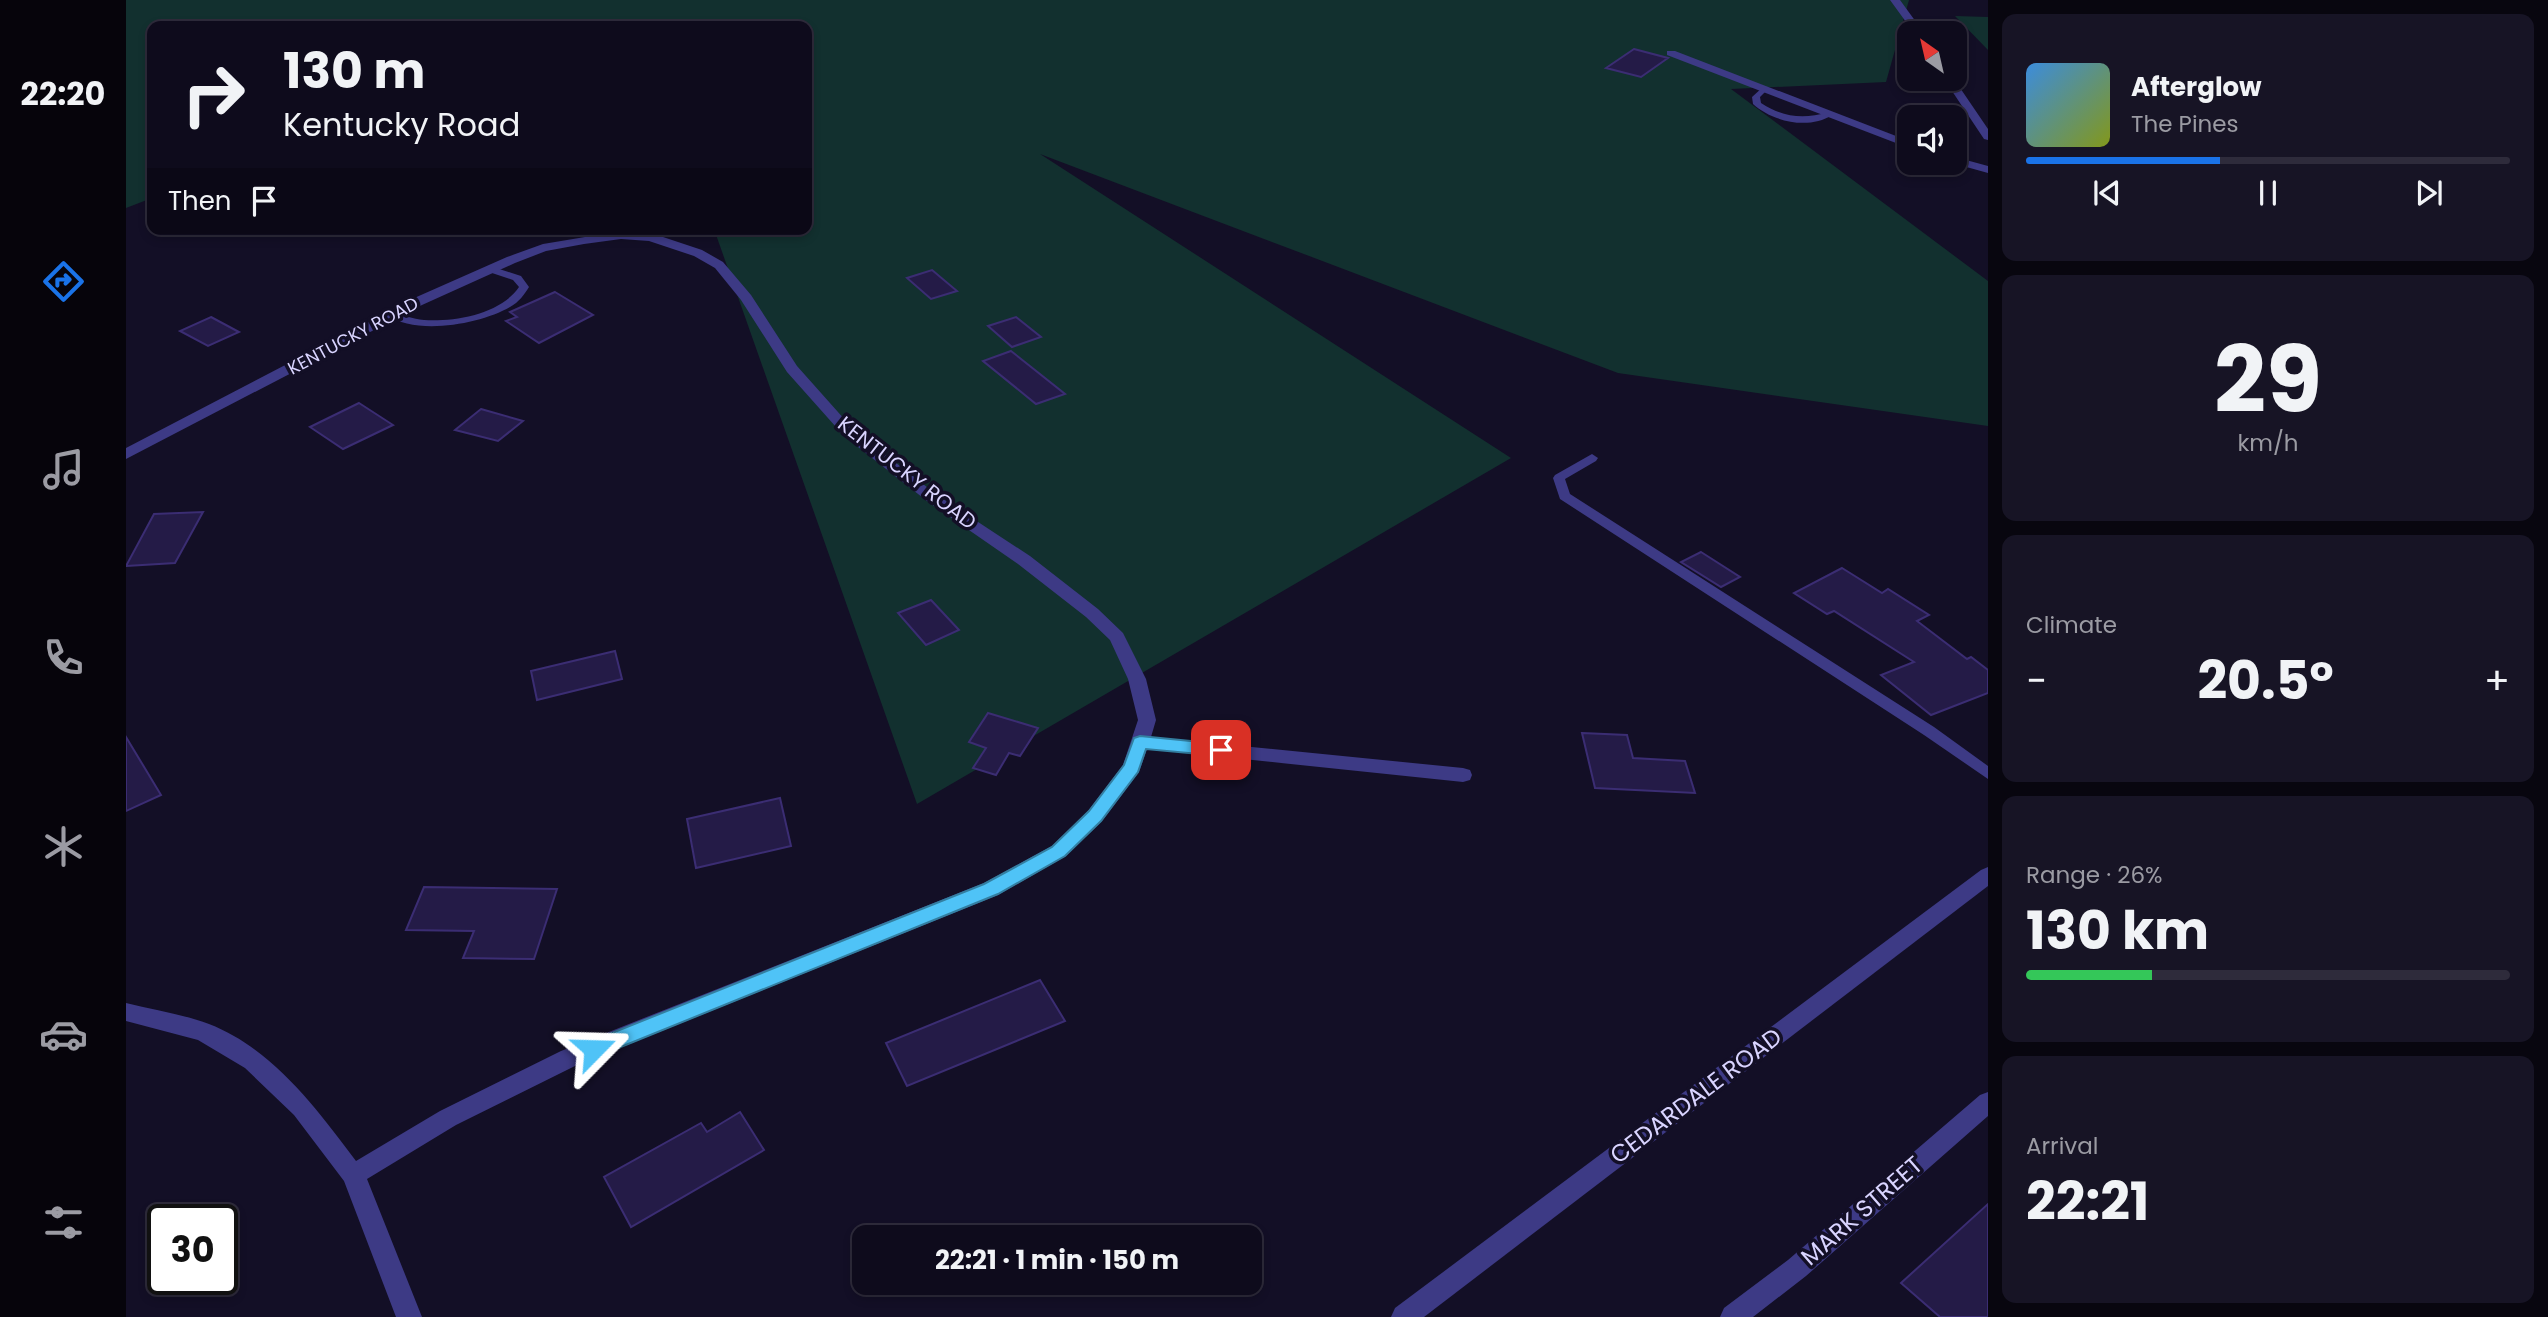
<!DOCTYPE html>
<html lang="en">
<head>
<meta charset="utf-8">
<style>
	body { margin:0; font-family:Poppins,sans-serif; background:#171425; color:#f1f3f6; height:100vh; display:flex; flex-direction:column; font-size:26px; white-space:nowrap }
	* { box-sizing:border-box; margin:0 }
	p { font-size:23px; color:#9b9ba3 }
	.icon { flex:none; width:38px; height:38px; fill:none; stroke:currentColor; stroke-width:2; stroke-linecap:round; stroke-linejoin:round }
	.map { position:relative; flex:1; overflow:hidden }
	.side { display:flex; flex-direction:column; gap:14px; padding:14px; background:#08060f; width:560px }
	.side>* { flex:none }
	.banner { position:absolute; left:21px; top:21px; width:665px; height:214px; border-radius:14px; box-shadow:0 4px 10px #0003,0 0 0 2px #2e2b3b; background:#0e0b1c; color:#f1f3f6; overflow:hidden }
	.needle { width:46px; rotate:326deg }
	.fabs { position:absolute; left:1771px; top:21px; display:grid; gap:14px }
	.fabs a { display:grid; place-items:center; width:70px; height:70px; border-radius:14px; background:#0e0b1c; box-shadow:0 4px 10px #0003,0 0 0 2px #2e2b3b; font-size:35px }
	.speed { position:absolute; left:21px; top:1204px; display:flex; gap:14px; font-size:35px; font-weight:700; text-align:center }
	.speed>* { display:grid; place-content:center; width:91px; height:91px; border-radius:50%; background:#0e0b1c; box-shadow:0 4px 10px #0003,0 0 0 2px #2e2b3b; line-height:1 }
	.speed .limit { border:4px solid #111; border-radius:10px; background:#fff; color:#111 }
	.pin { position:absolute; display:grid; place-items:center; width:60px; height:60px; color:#fff; margin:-30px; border-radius:14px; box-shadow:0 4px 10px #0006 }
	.me { position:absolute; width:77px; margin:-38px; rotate:68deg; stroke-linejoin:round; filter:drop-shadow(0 0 5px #0008) }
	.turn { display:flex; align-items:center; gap:24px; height:147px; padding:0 21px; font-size:32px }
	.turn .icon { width:91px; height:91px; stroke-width:2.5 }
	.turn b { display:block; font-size:49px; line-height:60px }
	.then { display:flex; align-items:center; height:66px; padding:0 21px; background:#0003; gap:14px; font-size:26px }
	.big { font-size:52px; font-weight:700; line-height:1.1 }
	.side .tile { flex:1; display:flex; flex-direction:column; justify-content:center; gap:10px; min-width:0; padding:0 24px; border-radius:14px; background:#171425 }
	.side .dial { align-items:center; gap:0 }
	.dial b { font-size:91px; line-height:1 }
	.song { display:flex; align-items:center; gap:21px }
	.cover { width:84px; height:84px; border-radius:10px; background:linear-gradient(135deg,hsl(210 70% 55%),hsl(70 70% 35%)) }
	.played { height:7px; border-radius:4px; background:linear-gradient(90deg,#1a73e8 40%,#2e2b3b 40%) }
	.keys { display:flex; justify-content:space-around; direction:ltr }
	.heat { display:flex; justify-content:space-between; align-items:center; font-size:38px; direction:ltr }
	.charge { height:10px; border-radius:5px; background:linear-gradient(90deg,#34c759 26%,#2e2b3b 0) }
	.trip { position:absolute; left:726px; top:1225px; width:410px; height:70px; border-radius:14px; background:#0e0b1c; box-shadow:0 4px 10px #0003,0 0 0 2px #2e2b3b; font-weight:700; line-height:70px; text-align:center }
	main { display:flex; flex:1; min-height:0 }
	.tab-bar { display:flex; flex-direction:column; width:126px; justify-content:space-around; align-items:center; background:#06040b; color:#9b9ba3 }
	.tab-bar .icon { width:49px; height:49px }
	.tab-bar .on { color:#1a73e8 }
	.tab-bar b { font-size:32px; color:#f1f3f6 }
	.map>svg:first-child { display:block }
</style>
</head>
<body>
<main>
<nav class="tab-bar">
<b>22:20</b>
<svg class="icon on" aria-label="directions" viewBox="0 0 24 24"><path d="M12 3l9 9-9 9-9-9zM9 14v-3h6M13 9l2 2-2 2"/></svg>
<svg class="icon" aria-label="music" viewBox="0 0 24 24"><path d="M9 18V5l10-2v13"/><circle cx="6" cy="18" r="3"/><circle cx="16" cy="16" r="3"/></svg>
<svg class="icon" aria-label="phone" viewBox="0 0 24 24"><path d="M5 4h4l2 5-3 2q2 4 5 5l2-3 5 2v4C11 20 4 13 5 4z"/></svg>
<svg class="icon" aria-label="climate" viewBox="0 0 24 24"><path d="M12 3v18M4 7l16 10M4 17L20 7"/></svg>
<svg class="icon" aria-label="car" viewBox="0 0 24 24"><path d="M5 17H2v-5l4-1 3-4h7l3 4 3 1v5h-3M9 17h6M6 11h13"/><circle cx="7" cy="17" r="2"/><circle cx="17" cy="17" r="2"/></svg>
<svg class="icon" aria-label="filters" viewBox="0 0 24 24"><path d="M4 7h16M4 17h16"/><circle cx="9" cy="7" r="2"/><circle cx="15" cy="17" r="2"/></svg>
</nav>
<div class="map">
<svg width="1862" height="1317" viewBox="0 0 1862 1317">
	<rect width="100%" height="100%" fill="#130f26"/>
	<path fill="#12302f" d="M 0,0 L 1783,0 L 1760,82 L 1605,89 L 1862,281 L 1862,426 L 1492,373 L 914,154 L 1385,458 L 791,804 L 588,229 L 681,229 L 681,26 L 26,26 L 26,198 L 0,208 Z
		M 1829,16 L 1862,17 L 1862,50 Z"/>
	<path fill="#241b47" stroke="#3b2d73" stroke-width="2" d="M 1508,49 L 1542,58 L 1515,77 L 1480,68 Z
		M 806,270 L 831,291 L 805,299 L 781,278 Z
		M 429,292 L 467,315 L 413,343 L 380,321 L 391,317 L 384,312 Z
		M 85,317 L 113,332 L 82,346 L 54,331 Z
		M 890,317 L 915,337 L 886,347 L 862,326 Z
		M 885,351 L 939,394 L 910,404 L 857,361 Z
		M 233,403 L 267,425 L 217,449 L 184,427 Z
		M 355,409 L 397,421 L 372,441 L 329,430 Z
		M 77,512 L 49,563 L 0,566 L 28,514 Z
		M 1575,552 L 1614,577 L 1595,587 L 1555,562 Z
		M 1716,568 L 1756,593 L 1762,589 L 1803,615 L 1791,621 L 1841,659 L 1845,657 L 1862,670 L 1862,693 L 1805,715 L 1755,675 L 1788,662 L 1708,611 L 1701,614 L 1668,593 Z
		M 805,600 L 833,630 L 800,645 L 772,613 Z
		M 489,651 L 496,679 L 411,700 L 405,671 Z
		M 862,713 L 912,728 L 894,756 L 883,753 L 870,775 L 847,768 L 860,748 L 843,742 Z
		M 1456,733 L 1501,735 L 1507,758 L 1559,761 L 1569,793 L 1469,788 Z
		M 0,737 L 35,795 L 0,811 Z
		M 654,798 L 665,846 L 570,868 L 561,819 Z
		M 298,887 L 431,889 L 408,959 L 337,958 L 348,931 L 280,930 Z
		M 914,980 L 939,1021 L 781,1086 L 760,1043 Z
		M 614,1112 L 638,1150 L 505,1227 L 478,1177 L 575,1123 L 581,1132 Z
		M 1862,1204 L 1862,1317 L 1814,1317 L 1775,1283 Z"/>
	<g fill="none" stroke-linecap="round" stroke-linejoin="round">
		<path fill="#3d3a85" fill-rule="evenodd" d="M 1637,87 L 1641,90 L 1634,97 L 1635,103 C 1657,117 1677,120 1702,112 L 1706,115 C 1683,130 1647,122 1627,104 L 1626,97 Z
			M 364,266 L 395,276 L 403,287 C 398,295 393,302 384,307 C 355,324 290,336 261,315 L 266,312 C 276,315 287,319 298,320 C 328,322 375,314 393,287 L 387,280 L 360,271 L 360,267 Z
			M 1466,454 L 1472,458 L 1470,461 L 1439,479 L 1444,494 L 1808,727 L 1862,766 L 1862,779 L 1798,735 L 1434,499 L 1427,478 L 1429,475 Z"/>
		<path fill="#3d3a85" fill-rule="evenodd" d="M 1764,0 L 1774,0 L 1798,33 L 1788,33 Z
			M 1541,51 L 1549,51 L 1783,141 L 1783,148 L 1541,55 Z
			M 1818,79 L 1828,79 L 1862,129 L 1862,140 L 1858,139 Z
			M 1829,157 L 1862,166 L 1862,173 L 1826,163 L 1829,163 Z
			M 495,231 L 528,234 L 576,250 L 597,262 L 625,295 L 671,366 L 728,430 L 811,495 L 904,556 L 972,609 L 997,633 L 1020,679 L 1030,720 L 1025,737 L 1337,768 L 1344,770 L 1346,775 L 1344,780 L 1337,782 L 1021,749 L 1013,772 L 976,821 L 940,856 L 872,895 L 451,1065 L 330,1125 L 241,1179 L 296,1317 L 270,1317 L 218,1181 L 168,1115 L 119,1068 L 72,1040 L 0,1021 L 0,1003 C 27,1010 57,1014 83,1024 C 147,1049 190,1108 230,1161 L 314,1111 L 435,1051 L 858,883 L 926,846 L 962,811 L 997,765 L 1012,720 L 1002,679 L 984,640 L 960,617 L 892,564 L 801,501 L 718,436 L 661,372 L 615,300 L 589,268 L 568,256 L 523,241 L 495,239 L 458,244 L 420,251 L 389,263 L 296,305 L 0,459 L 0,448 L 286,299 L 381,257 L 417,244 Z
			M 1862,1092 L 1862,1116 L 1680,1276 L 1627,1317 L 1594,1317 L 1598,1308 L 1662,1260 L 1854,1095 Z"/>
		<path fill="#3d3a85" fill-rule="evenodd" d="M 1862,867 L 1862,886 L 1298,1317 L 1265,1317 L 1269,1308 L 1855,870 Z"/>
	</g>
	<path fill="#4fc3f7" stroke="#337fa1" stroke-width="2" d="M 1014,736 L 1095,744 L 1103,750 L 1095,756 L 1020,749 L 1012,772 L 975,821 L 939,856 L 872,894 L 475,1055 L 468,1057 L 461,1055 L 458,1049 L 461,1043 L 858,884 L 926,847 L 963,811 L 998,765 L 1008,738 Z"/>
	<g text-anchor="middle" stroke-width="7" stroke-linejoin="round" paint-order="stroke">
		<g font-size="18" fill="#d9d4ff" stroke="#130f26">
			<text transform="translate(227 336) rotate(-28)" y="6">KENTUCKY ROAD</text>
		</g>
		<g font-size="21" fill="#d9d4ff" stroke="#130f26">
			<text transform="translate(781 473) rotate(38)" y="7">KENTUCKY ROAD</text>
		</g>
		<g font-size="24" fill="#d9d4ff" stroke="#130f26">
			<text transform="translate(1570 1096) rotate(-37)" y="8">CEDARDALE ROAD</text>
			<text transform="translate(1736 1211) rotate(-41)" y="8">MARK STREET</text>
		</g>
	</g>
</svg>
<div class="fabs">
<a><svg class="needle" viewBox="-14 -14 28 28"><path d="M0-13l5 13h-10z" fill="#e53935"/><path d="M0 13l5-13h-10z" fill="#9b9ba3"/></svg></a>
<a><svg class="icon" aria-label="sound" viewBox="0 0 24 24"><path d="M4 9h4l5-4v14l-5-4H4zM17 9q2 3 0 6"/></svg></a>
</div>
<div class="speed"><div class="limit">30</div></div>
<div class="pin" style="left:1095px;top:750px;background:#d93025"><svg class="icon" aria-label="arrive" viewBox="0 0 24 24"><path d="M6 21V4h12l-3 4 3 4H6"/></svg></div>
<svg class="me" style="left:468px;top:1049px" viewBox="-20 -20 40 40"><path d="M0-17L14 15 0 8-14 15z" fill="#4fc3f7" stroke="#fff" stroke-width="4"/></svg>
<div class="trip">22:21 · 1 min · 150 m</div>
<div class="banner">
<div class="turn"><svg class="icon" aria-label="right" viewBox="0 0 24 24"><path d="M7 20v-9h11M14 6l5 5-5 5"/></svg><div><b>130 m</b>Kentucky Road</div></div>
<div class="then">Then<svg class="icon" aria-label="arrive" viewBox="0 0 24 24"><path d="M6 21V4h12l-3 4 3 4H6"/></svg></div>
</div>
</div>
<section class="side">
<div class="tile">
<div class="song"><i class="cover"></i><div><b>Afterglow</b><p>The Pines</p></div></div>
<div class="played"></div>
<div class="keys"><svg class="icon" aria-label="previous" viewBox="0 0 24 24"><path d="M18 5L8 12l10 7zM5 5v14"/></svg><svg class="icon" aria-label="pause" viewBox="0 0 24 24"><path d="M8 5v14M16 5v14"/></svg><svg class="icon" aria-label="next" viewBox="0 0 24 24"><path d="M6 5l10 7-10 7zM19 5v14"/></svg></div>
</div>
<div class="tile dial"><b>29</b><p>km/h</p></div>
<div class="tile"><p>Climate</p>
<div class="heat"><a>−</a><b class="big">20.5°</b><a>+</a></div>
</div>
<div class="tile"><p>Range · 26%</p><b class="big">130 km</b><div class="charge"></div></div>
<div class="tile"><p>Arrival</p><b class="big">22:21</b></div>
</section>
</main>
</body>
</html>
